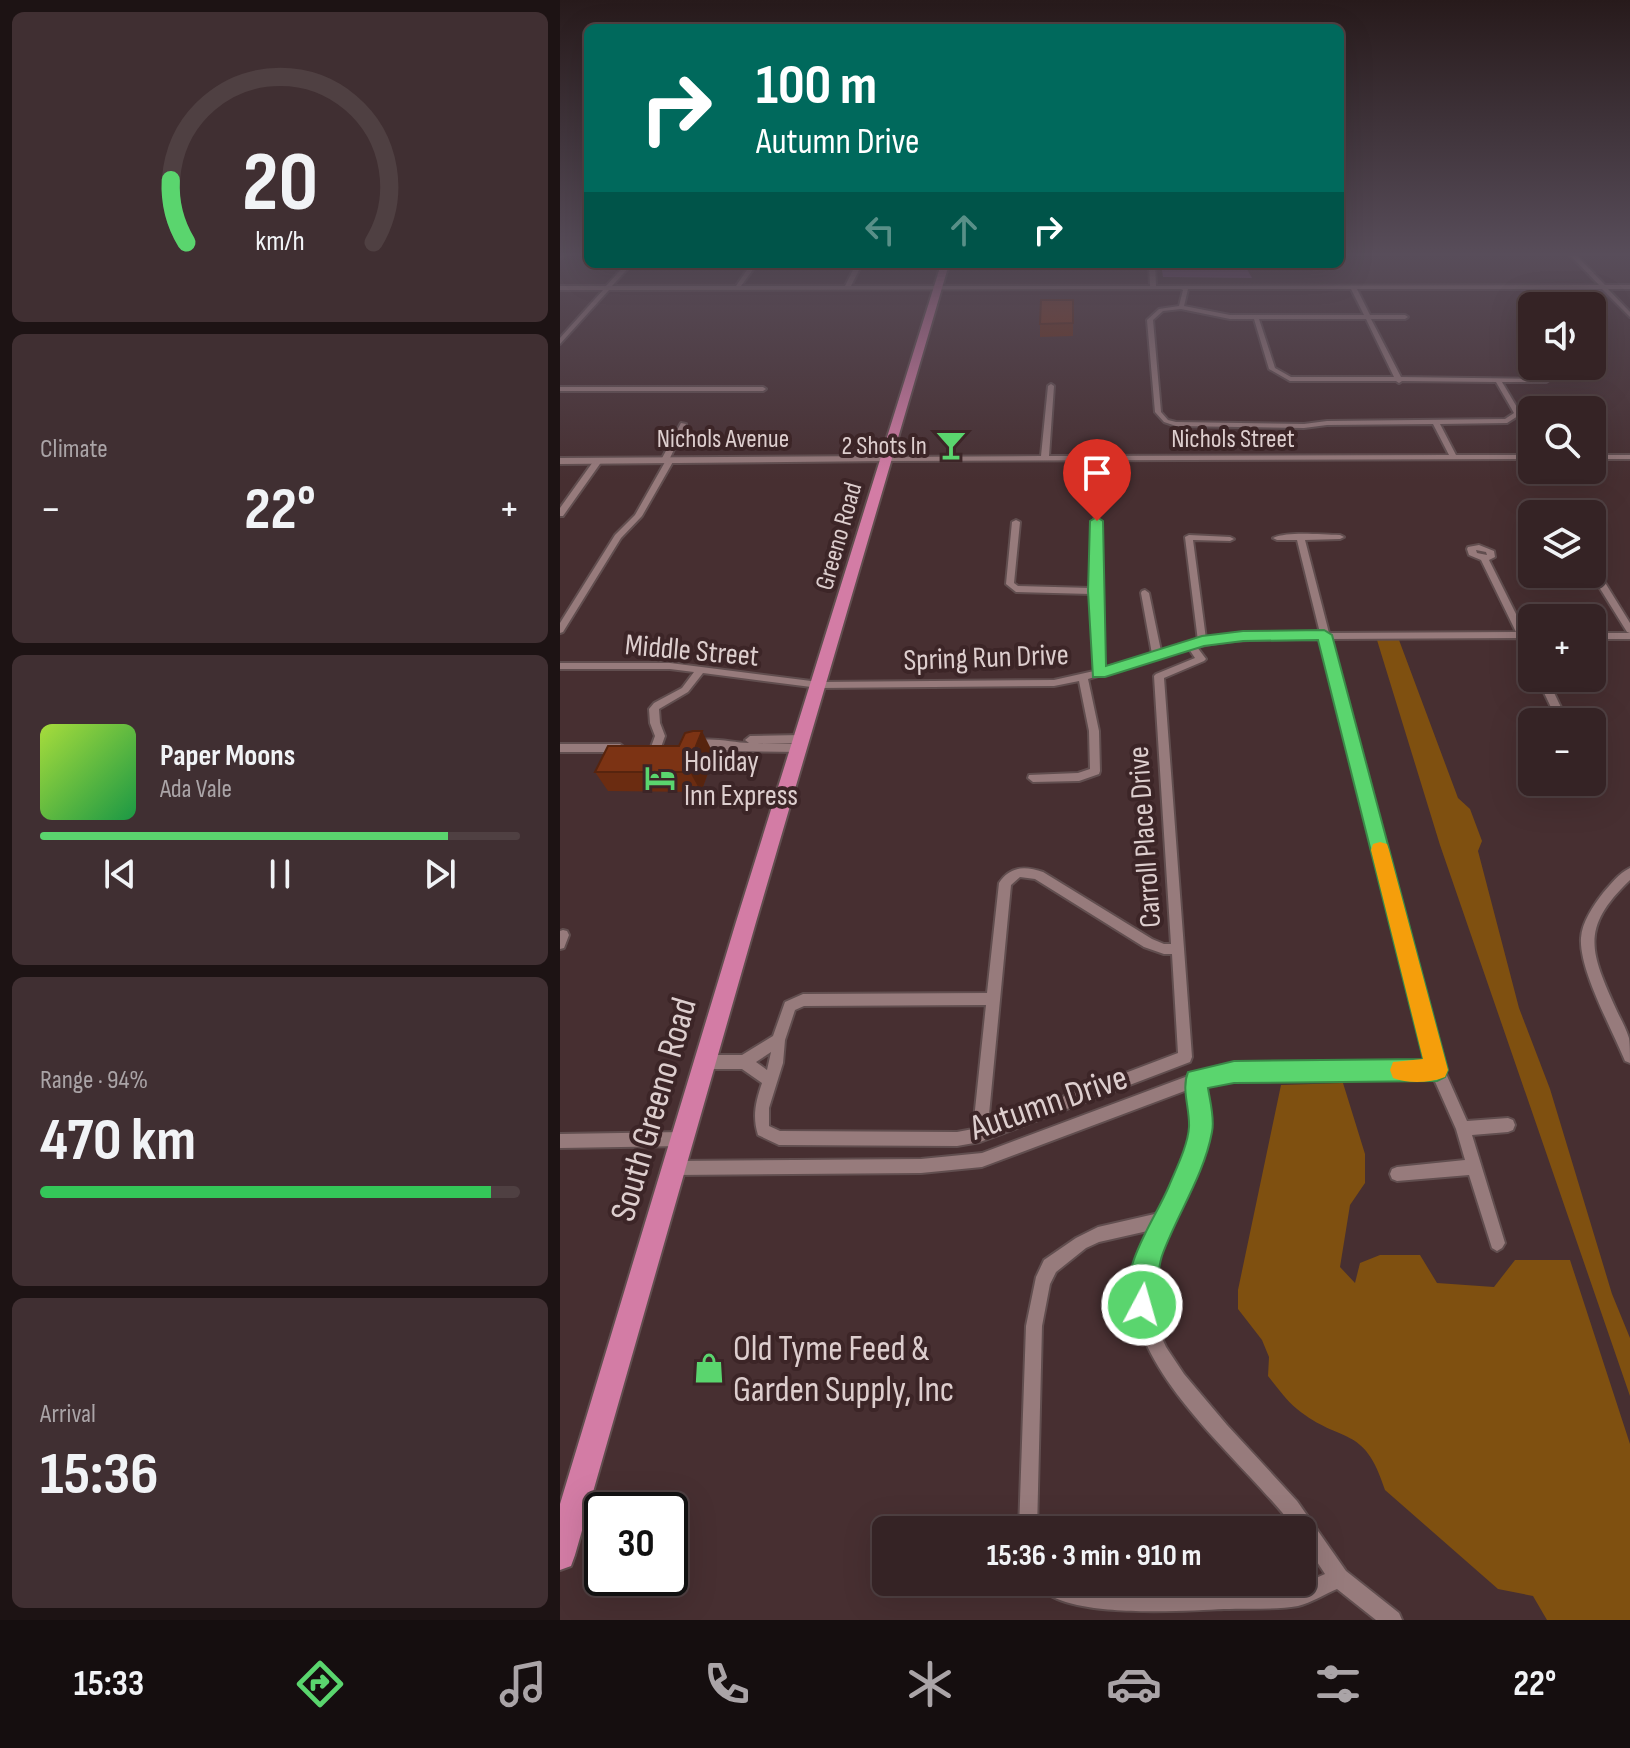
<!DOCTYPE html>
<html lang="en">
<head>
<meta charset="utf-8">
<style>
	body { margin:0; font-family:"Sofia Sans Condensed",sans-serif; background:#402f32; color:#f1f3f6; height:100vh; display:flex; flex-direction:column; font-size:30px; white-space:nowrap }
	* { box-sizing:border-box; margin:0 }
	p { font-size:26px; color:#aaa4a7 }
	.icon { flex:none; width:44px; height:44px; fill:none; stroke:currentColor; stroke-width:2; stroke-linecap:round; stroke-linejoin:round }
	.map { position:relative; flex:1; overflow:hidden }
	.drawer { display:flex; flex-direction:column; gap:12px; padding:12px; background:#1d1314; width:560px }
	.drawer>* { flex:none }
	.top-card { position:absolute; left:24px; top:24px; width:760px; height:244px; border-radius:12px; box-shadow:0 8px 32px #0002,0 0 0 2px #4f4042; background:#00695c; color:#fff; overflow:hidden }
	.controls { position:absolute; left:958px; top:292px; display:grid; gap:16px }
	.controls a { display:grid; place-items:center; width:88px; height:88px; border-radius:12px; background:#352325; box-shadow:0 8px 32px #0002,0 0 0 2px #4f4042; font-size:40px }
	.speed { position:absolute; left:24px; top:1492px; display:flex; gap:16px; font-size:40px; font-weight:700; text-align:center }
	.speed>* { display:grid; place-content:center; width:104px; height:104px; border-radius:50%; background:#352325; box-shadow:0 8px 32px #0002,0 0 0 2px #4f4042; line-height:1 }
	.speed .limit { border:4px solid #111; border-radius:12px; background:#fff; color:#111 }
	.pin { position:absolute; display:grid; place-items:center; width:68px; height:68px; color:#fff; margin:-82px -34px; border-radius:50% 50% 50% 0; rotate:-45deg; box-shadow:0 0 8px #0007 }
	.pin .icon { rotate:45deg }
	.me { position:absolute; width:88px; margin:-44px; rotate:6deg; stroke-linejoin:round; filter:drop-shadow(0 0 6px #0008) }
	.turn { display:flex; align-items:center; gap:28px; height:168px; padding:0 40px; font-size:36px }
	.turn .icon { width:104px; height:104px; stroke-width:2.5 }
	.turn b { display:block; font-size:56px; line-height:68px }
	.lanes { display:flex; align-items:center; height:76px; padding:0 40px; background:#0003; justify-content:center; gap:40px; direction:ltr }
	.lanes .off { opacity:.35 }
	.big { font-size:60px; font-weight:700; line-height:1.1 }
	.drawer .tile { flex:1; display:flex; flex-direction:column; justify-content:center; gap:12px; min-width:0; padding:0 28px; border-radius:12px; background:#402f32 }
	.drawer .dial { align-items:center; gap:0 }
	.dial svg { height:208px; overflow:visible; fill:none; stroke:#4f4042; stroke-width:7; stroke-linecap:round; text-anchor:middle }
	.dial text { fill:#f1f3f6; stroke:none }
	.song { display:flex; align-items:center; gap:24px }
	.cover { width:96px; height:96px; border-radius:12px; background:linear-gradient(135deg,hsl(80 70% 55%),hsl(140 70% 35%)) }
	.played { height:8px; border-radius:4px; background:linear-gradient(90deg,#5ad56e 85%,#4f4042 85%) }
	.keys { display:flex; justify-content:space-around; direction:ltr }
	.heat { display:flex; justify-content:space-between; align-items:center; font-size:44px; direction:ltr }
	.charge { height:12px; border-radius:6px; background:linear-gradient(90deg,#34c759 94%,#4f4042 0) }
	.trip { position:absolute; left:312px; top:1516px; width:444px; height:80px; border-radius:12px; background:#352325; box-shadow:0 8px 32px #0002,0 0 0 2px #4f4042; font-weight:700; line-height:80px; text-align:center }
	.tab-bar { display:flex; height:128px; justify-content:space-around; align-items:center; background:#150e0f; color:#aaa4a7 }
	.tab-bar .icon { width:56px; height:56px }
	.tab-bar .selected { color:#5ad56e }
	.tab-bar b { font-size:36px; color:#f1f3f6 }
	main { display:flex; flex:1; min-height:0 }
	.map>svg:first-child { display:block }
</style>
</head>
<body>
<main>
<section class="drawer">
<div class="tile dial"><svg viewBox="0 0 100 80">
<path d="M14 69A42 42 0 1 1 86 69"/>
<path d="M14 69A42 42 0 0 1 8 45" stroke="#5ad56e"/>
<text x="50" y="56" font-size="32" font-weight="700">20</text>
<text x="50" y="72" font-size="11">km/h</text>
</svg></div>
<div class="tile"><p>Climate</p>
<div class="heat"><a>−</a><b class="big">22°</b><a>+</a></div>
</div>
<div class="tile">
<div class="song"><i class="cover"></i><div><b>Paper Moons</b><p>Ada Vale</p></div></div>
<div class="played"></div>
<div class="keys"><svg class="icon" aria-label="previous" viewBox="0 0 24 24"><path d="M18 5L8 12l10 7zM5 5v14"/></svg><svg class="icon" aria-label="pause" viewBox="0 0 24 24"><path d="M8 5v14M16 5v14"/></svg><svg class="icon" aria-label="next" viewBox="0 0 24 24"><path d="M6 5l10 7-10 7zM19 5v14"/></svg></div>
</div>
<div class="tile"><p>Range · 94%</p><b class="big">470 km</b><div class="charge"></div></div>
<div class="tile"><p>Arrival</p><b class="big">15:36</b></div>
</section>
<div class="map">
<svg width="1070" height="1620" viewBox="0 0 1070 1620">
	<rect width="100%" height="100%" fill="#472f31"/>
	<path fill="#7f5010" d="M 817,640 L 839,640 L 898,798 L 910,809 L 922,841 L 918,851 L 959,1008 L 990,1089 L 1052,1294 L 1070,1338 L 1070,1396 L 880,845 Z
		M 783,1083 L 805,1154 L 805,1183 L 790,1205 L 780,1267 L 795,1283 L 800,1263 L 820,1255 L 860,1255 L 877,1283 L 934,1287 L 955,1260 L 1010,1260 L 1070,1444 L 1070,1620 L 987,1620 L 973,1596 L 938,1589 L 825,1490 C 804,1423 781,1445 737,1409 C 726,1400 717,1387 708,1376 L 709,1357 L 702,1340 L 678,1309 L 678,1290 L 721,1085 Z"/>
	<path fill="#814c88" d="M 601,264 L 684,264 L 692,278 L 603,277 Z"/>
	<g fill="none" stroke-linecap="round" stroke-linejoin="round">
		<g stroke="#614e4f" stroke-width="4">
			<path id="street" d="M 2,253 L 8,253 L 0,259 L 0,254 Z
				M 1008,253 L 1014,253 L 1045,285 L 1070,285 L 1070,289 L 1048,289 L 1070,312 L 1070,317 L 1042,289 L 797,289 L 810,315 L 845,315 L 848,317 L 845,319 L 811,319 L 841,377 L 988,379 L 989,380 L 986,382 L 942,382 L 961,414 L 947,423 L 880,424 L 896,455 L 972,455 L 972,459 L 325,461 L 321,459 L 325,457 L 481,456 L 488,386 L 491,384 L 494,386 L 489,456 L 889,455 L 873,424 L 767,425 L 744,428 L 616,426 L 604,422 L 595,412 L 587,320 L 599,309 L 619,306 L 623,290 L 621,289 L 49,290 L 0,344 L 0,338 L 43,290 L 0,290 L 0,286 L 46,286 L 66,264 L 72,264 L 52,286 L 176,286 L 191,264 L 197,264 L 181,286 L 285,286 L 296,264 L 302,264 L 291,286 L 590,286 L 589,264 L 595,264 L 596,286 L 1039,285 ZM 628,289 L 791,289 L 804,315 L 670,315 L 624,306 ZM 621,309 L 670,319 L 694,319 L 709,369 L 730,381 L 836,381 L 839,383 L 842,381 L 936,382 L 954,413 L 945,419 L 767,421 L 744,424 L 616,422 L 608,420 L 601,412 L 593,320 L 603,311 ZM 699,319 L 806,319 L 834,377 L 731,377 L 715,368 Z
				M 0,387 L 203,387 L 206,389 L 203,391 L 0,391 Z
				M 121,423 L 126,424 L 110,458 L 114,460 L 82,516 L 61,538 L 3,632 L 0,633 L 0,623 L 55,535 L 75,515 L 105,462 L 101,460 Z
				M 1032,455 L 1070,455 L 1070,459 L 1032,459 Z
				M 35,459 L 42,461 L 3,516 L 0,516 L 0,508 Z
				M 534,519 L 541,521 L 539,591 L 544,668 L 592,654 L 581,593 L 582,591 L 585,590 L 589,593 L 601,651 L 638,641 L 625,537 L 629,535 L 670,537 L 674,539 L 670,541 L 633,540 L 646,639 L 673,634 L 760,633 L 737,540 L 717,540 L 713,538 C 729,531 761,535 780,535 L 784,537 L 780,539 L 745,540 L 769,633 L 956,632 L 921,560 L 909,555 L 907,549 L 908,547 L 919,545 L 934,551 L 935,557 L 929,560 L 965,632 L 972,632 L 972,638 L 968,638 L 972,647 L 972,659 L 969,658 L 959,638 L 771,639 L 884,1069 L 907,1121 L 948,1118 L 953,1120 L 955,1125 L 953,1130 L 948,1132 L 912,1135 L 945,1243 L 942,1248 L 937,1251 L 932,1248 L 909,1175 L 837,1181 L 832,1179 L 830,1174 L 832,1169 L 837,1167 L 905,1160 L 896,1129 L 873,1077 L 659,1081 L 643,1085 L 648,1129 L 626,1193 L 599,1249 L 591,1280 L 590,1301 L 596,1325 L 606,1347 L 624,1374 L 667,1425 L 737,1501 L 786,1571 L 839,1613 L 842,1620 L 816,1620 L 777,1589 C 765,1594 751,1603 738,1606 C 716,1610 686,1608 664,1609 C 624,1611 495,1620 476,1582 L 503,1582 L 520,1589 L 561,1594 L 738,1586 L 765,1574 L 742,1539 L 742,1530 L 736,1530 C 687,1464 583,1385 574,1301 C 571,1277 582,1251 592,1230 L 539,1242 L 526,1248 L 496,1272 L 490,1284 L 482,1326 L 477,1530 L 459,1530 L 466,1326 L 476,1277 L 484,1260 L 516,1238 L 538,1227 L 599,1213 L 612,1189 L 634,1129 L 630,1089 L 422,1167 L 361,1173 L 115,1175 L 110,1173 L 108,1168 L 110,1163 L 115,1161 L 361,1159 L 422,1153 L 636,1073 L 659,1067 L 869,1064 L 762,639 C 720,640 678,637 637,647 L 646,659 L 644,661 L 604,678 L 632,1057 L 630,1062 L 420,1142 L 397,1146 L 219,1145 L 198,1135 C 192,1116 196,1101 202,1083 L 182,1069 L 145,1069 L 140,1067 L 138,1062 L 140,1057 L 145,1055 L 182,1055 L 213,1036 L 225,1002 L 243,994 L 427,993 L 439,883 C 450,866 465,866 483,872 L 592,939 L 604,944 L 611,944 L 594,676 L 596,674 L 635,658 L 629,649 L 528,679 L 539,731 L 540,771 L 539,774 L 519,781 L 473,782 L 468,778 L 469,775 L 518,773 L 530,769 L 529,731 L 519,681 L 494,686 L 259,688 L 143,673 L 128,692 L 99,709 L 100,723 L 105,736 L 100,750 L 96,751 L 91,747 L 95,736 L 90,723 L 89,709 L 94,703 L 122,688 L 134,672 L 110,669 L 0,669 L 0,663 L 110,663 L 259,682 L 494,680 L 534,671 L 531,594 L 456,592 L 446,584 L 452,522 L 456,520 L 460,522 L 454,583 L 458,586 L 531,588 ZM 916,550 L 926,552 L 927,555 L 917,553 ZM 460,877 L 475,879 L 584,947 L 604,954 L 612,954 L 618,1053 L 428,1125 L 451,885 ZM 426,1005 L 413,1129 L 397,1132 L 220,1131 L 209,1126 L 209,1108 L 223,1063 L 225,1040 L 235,1010 L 244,1006 ZM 211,1052 L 207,1070 L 196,1062 Z
				M 1032,550 L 1036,552 L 1036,557 L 1032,560 Z
				M 1032,565 L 1036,568 L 1070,623 L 1070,633 L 1067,632 L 1031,574 Z
				M 1032,633 L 1070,633 L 1070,639 L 1032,639 Z
				M 977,678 L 987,678 L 1008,722 L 998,722 Z
				M 242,735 L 247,739 L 242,743 L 197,744 L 239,744 L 244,748 L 239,752 L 171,751 L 148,747 L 133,749 L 128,745 C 143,734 171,743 189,743 L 185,740 L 190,736 Z
				M 0,744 L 60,744 L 65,748 L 60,752 L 0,752 Z
				M 1070,868 L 1070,880 C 1020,928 1030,951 1056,1009 C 1060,1018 1066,1028 1069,1038 C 1070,1045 1070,1055 1070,1063 L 1065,1061 C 1052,1029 1019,970 1021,938 C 1022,922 1033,906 1043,893 C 1051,884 1059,873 1070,868 Z
				M 3,930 L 7,931 L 9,935 L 4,948 L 0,949 L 0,931 Z
				M 123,1132 L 128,1134 L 130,1139 L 128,1144 L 123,1146 L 0,1148 L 0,1134 Z"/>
		</g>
		<g stroke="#614e4f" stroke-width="4">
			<path id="secondary" d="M 325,456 L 329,457 L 329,461 L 0,464 L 0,458 Z"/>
		</g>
		<g stroke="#614e4f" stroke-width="4">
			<path id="primary" d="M 381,264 L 389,264 L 196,922 L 15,1555 L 11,1566 L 0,1570 L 0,1504 L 176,922 Z"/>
		</g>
		<use href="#street" fill="#977b7c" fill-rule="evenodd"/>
		<use href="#secondary" fill="#977b7c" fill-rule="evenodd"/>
		<use href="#primary" fill="#d37ca5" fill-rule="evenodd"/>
	</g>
	<path fill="#6b2c11" d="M 513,300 L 513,336 L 480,337 L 480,324 Z
		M 152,751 L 148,760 L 151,765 L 141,792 L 48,791 L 35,772 Z"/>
	<path fill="#57240e" d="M 142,731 L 152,751 L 148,760 L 151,765 L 141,792 L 130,772 L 136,746 Z"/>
	<path fill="#7c3314" stroke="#57240e" stroke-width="2" d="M 481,300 L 513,300 L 513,323 L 480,324 Z
		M 133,731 L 142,731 L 136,746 L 141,746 L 130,772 L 35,772 L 48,746 L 119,746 L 125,733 Z"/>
	<linearGradient id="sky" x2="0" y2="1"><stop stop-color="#271a1b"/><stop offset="0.53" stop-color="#584d5a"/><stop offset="1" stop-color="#584d5a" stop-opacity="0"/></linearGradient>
	<rect width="1070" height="480" fill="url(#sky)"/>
	<path fill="#5ad56e" stroke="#3a8a48" stroke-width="2" d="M 537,517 L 543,521 L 546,666 L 642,636 L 683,631 L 764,630 L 772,635 L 888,1070 L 885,1077 L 877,1081 L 674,1083 L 648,1088 C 650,1101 655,1119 652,1132 C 644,1175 618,1213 603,1253 C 595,1273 600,1295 592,1314 L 582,1318 L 573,1314 C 555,1271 593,1224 609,1186 C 616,1169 628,1145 629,1127 C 630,1109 621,1089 628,1072 L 674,1061 L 863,1059 L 758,640 L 683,641 L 644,646 L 545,677 L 533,677 L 528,591 L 530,521 Z"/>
	<path fill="#f59e0b" d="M 820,842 L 827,844 L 829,850 L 888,1070 L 885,1077 C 870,1083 848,1084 833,1078 L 830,1070 L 833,1062 L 863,1059 L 811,850 L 813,844 Z"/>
	<defs>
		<g id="bar-bare" transform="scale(2.4)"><path d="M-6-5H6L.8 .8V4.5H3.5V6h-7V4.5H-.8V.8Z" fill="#5ad56e" stroke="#3c2527" stroke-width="2.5" paint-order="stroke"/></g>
		<g id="hotel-bare" transform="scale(2.4)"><path d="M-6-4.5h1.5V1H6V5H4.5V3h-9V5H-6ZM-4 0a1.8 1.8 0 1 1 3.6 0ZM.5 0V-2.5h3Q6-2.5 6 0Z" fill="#5ad56e" stroke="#3c2527" stroke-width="2.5" paint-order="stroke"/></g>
		<g id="shop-bare" transform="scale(2.4)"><path d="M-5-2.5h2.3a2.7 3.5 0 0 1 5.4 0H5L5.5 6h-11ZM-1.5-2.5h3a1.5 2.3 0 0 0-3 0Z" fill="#5ad56e" stroke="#3c2527" stroke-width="2.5" paint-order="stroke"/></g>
	</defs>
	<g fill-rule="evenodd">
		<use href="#bar-bare" x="391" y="445"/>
		<use href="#hotel-bare" x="100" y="778"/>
		<use href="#shop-bare" x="149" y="1368"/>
	</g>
	<g text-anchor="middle" stroke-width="8" stroke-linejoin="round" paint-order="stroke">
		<g font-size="26" fill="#ddcece" stroke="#3c2527">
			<text x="163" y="447">Nichols Avenue</text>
			<text x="673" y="447">Nichols Street</text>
			<text transform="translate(278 536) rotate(-74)" y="9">Greeno Road</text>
		</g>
		<g font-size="26" fill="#ddcece" stroke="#3c2527" text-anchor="end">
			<text x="367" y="454">2 Shots In</text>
		</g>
		<g font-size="30" fill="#ddcece" stroke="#3c2527">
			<text transform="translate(132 650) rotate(5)" y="10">Middle Street</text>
			<text transform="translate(426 657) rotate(-2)" y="10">Spring Run Drive</text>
			<text transform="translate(584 837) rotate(-94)" y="10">Carroll Place Drive</text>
		</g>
		<g font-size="30" fill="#ddcece" stroke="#3c2527" text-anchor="start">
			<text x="124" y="771">Holiday<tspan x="124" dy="34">Inn Express</tspan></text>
		</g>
		<g font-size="36" fill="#ddcece" stroke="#3c2527">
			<text transform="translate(488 1101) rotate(-19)" y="13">Autumn Drive</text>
			<text transform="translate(92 1109) rotate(-74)" y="13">South Greeno Road</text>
		</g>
		<g font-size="36" fill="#ddcece" stroke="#3c2527" text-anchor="start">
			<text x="173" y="1360">Old Tyme Feed &amp;<tspan x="173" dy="41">Garden Supply, Inc</tspan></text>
		</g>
	</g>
</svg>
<div class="controls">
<a><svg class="icon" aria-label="sound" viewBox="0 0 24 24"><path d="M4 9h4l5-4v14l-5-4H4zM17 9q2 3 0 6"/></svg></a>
<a><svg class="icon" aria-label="search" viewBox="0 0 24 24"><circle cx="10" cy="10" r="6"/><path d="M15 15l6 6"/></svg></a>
<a><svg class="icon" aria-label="layers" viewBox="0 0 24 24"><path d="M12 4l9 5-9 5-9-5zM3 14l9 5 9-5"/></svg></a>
<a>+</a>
<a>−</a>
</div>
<div class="speed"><div class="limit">30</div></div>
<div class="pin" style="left:537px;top:521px;background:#d93025"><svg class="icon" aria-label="arrive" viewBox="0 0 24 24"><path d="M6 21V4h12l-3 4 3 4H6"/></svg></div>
<svg class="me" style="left:582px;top:1305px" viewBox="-20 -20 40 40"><circle r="17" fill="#5ad56e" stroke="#fff" stroke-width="3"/><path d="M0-11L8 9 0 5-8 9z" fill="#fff"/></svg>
<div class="trip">15:36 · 3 min · 910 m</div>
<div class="top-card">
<div class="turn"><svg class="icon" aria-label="right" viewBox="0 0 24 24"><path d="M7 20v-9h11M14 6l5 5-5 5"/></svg><div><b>100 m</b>Autumn Drive</div></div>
<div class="lanes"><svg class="icon off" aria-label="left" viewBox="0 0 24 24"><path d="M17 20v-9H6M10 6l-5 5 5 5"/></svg><svg class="icon off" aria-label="ahead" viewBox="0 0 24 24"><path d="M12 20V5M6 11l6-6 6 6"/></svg><svg class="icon" aria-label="right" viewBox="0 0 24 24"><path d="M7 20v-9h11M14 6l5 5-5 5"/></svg></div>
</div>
</div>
</main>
<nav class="tab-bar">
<b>15:33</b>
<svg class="icon selected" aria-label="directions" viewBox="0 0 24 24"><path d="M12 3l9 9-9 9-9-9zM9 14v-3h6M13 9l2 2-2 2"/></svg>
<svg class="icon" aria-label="music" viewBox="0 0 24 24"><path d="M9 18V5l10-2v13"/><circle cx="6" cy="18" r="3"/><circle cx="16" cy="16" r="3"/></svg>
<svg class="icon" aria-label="phone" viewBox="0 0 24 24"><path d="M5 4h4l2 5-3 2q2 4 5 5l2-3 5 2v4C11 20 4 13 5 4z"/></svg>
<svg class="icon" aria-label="climate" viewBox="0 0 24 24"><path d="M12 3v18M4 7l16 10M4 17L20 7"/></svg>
<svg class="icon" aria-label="car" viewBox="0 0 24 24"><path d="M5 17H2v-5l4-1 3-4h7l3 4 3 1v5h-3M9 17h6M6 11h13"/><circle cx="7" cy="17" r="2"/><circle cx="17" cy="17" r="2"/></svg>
<svg class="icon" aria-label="filters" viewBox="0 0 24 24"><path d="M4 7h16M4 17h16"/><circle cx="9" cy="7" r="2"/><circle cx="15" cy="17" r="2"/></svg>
<b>22°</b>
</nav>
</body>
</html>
